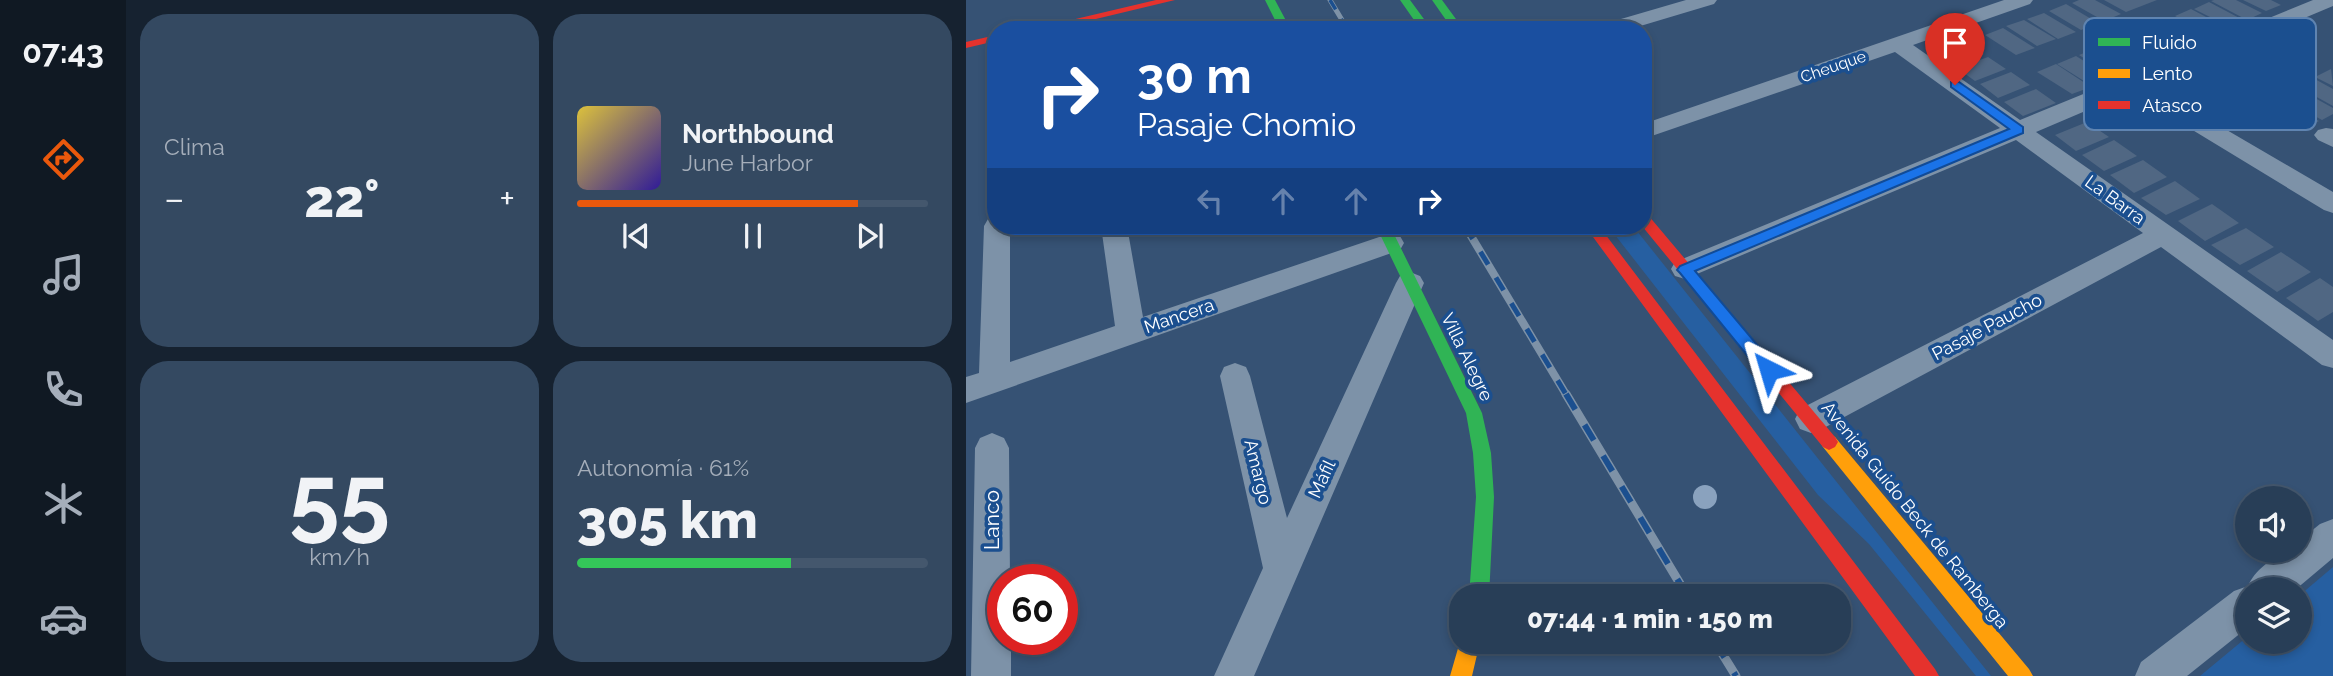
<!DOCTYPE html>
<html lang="es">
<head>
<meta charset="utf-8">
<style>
	body { margin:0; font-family:Raleway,sans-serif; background:#344961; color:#f1f3f6; height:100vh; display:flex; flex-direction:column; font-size:26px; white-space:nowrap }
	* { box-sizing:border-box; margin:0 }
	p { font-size:23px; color:#a5aeba }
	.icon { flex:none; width:38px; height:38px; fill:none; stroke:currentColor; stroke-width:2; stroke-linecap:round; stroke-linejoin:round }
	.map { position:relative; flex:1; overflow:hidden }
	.sheet { display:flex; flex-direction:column; gap:14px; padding:14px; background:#162230; width:840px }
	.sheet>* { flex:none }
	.banner { position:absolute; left:21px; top:21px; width:665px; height:214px; border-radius:28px; box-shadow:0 4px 10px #0003,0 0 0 2px #44576d; background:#1a4fa0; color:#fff; overflow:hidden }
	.controls { position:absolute; left:1269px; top:486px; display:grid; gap:14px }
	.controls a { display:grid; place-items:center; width:77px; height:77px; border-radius:50%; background:#283e57; box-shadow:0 4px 10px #0003,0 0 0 2px #44576d; font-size:35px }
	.speed { position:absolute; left:21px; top:564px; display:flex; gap:14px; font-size:35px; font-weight:700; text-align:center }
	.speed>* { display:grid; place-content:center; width:91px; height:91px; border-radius:50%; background:#283e57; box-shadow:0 4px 10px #0003,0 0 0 2px #44576d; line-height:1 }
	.speed .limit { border:10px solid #d22; background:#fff; color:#111 }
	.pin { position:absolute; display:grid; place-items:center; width:60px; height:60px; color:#fff; margin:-72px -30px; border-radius:50% 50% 50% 0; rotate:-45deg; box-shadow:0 0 7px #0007 }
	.pin .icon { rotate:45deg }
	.me { position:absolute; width:77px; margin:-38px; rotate:320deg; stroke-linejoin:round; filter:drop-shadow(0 0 5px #0008) }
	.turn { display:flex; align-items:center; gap:24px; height:147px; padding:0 35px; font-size:32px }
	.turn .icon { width:91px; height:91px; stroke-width:2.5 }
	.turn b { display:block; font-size:49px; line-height:60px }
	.lanes { display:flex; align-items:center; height:66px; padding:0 35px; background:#0003; justify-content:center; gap:35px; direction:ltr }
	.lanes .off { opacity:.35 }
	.big { font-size:52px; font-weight:800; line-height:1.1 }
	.sheet .tile { flex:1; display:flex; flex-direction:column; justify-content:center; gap:10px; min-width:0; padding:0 24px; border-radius:28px; background:#344961 }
	.sheet .dial { align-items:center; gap:0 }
	.dial b { font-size:91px; line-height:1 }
	.song { display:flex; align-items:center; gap:21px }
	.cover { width:84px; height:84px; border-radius:10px; background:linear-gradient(135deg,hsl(50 70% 55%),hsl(250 70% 35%)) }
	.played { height:7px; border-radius:4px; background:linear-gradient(90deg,#ea580c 80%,#44576d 80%) }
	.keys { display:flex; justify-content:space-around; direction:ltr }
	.heat { display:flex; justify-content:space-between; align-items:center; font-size:38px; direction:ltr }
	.charge { height:10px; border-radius:5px; background:linear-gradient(90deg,#34c759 61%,#44576d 0) }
	.sheet .tiles { flex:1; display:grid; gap:14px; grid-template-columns:repeat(2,1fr) }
	.trip { position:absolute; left:483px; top:584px; width:402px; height:70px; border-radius:28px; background:#283e57; box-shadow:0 4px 10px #0003,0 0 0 2px #44576d; font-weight:800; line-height:70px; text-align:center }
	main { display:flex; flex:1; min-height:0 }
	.tabs { display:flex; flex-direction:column; width:126px; justify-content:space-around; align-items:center; background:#101923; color:#a5aeba }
	.tabs .icon { width:49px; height:49px }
	.tabs .current { color:#ea580c }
	.tabs b { font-size:32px; color:#f1f3f6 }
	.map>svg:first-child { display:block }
</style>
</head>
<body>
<main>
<nav class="tabs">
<b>07:43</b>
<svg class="icon current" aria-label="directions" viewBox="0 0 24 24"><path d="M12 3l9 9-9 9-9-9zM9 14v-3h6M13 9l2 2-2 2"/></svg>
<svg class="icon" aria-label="music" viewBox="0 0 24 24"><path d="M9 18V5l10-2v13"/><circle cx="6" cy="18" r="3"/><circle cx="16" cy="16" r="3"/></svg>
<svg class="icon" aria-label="phone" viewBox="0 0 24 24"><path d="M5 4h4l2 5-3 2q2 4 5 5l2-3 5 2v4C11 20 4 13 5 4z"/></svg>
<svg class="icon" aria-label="climate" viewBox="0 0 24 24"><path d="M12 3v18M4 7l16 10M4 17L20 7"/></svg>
<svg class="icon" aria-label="car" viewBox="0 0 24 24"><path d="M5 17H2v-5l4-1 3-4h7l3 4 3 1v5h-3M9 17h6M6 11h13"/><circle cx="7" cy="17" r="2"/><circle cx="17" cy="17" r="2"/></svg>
</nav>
<section class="sheet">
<div class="tiles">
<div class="tile"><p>Clima</p>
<div class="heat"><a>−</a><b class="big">22°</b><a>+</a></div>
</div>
<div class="tile">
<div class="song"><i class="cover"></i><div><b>Northbound</b><p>June Harbor</p></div></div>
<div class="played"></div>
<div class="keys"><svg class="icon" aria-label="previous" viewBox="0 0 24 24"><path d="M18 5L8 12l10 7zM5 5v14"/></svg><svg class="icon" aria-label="pause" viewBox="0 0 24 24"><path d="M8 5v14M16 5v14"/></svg><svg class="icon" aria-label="next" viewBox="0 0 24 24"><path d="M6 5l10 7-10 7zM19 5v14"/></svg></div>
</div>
<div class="tile dial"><b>55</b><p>km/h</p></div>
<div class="tile"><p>Autonomía · 61%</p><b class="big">305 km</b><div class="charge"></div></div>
</div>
</section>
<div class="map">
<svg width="1367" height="676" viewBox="0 0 1367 676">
	<rect width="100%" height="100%" fill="#365274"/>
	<path fill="#265fa1" d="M 642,226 L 667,226 L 1025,676 L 1010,676 L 903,544 L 852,495 Z
		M 1367,567 L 1367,676 L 1234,676 L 1281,637 L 1281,642 L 1334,642 L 1334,595 Z"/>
	<path fill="#506783" d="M 1113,0 L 1129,0 L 1155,14 L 1138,21 L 1106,3 Z
		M 1138,0 L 1191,0 L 1160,12 Z
		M 1248,0 L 1270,0 L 1296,13 L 1281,20 L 1245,1 Z
		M 1277,0 L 1305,0 L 1315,5 L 1300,11 Z
		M 1243,2 L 1279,21 L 1264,27 L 1228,9 Z
		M 1100,4 L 1132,23 L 1115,30 L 1083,11 Z
		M 1225,9 L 1261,28 L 1245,35 L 1209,16 Z
		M 1078,13 L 1110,32 L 1092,39 L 1061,19 Z
		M 1207,17 L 1243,36 L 1226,43 L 1193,25 L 1225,44 L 1208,51 L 1172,31 Z
		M 1058,20 L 1090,39 L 1071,46 L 1040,26 Z
		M 1037,28 L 1069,48 L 1050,55 L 1019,35 Z
		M 1001,42 L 1018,54 L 987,65 L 970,53 Z
		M 1131,48 L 1166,69 L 1148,77 L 1113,55 Z
		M 1110,56 L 1145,78 L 1126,86 L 1091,64 Z
		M 1022,57 L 1040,69 L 1009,81 L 991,68 Z
		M 1090,64 L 1125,87 L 1106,94 L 1071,72 Z
		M 1365,69 L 1367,86 L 1349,77 Z
		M 1045,72 L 1064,85 L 1032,98 L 1014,84 Z
		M 1347,78 L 1367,89 L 1367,106 L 1331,86 Z
		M 1329,87 L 1367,108 L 1367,114 L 1356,120 L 1312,96 Z
		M 1070,89 L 1090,103 L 1057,116 L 1038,102 Z
		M 1309,97 L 1353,121 L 1336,130 L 1292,105 Z
		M 1121,122 L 1143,137 L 1110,151 L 1089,135 Z
		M 1148,140 L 1171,156 L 1138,171 L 1116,155 Z
		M 1177,160 L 1201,177 L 1168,193 L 1144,175 Z
		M 1209,181 L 1234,199 L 1200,215 L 1175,198 Z
		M 1246,204 L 1273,223 L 1239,241 L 1212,221 Z
		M 1280,228 L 1308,247 L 1274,265 L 1245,245 Z
		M 1315,252 L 1345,272 L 1311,292 L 1281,271 Z
		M 1354,278 L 1367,287 L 1367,312 L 1352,321 L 1320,298 Z"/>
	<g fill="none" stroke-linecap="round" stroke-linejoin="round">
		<path fill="#7d92a8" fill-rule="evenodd" d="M 720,0 L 751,0 L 748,4 L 661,30 L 628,30 L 631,26 Z
			M 1038,0 L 1067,0 L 1064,4 L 947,45 L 1054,120 L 1347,0 L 1367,0 L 1367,6 L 1182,84 L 1367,192 L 1367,213 L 1358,210 L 1164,92 L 1070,132 L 1367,340 L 1367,368 L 1356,365 L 1195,247 L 856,429 L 845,433 L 834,429 L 829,419 L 834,409 L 1177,233 L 1050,140 L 719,279 L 709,276 L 705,269 L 709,262 L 1034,128 L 929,52 L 677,139 L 677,124 Z
			M 1360,128 L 1367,129 L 1367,147 L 1352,140 L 1348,135 L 1352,130 Z
			M 30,217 L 30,226 L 44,226 L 44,362 L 149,326 L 135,226 L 161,226 L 177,317 L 425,233 L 434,236 L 438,243 L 434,250 L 0,403 L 0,377 L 13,373 L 18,226 L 22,219 Z
			M 444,272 L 454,276 L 458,283 L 288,676 L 248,676 L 297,568 L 254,376 L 258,367 L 269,363 L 280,367 L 284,376 L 321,518 L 430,283 L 434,276 Z
			M 26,433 L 38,438 L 43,448 L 44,579 L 37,579 L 37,639 L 45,639 L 45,676 L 5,676 L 9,448 L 14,438 Z
			M 1367,519 L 1367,558 L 1329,590 L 1281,590 L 1281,628 L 1221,676 L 1169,676 L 1175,662 L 1268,591 L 1282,586 C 1290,567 1314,551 1334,551 L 1334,540 L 1354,524 Z"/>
		<path fill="#30b455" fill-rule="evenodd" d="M 299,0 L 309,0 L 325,30 L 314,30 Z
			M 434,0 L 444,0 L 466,30 L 455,30 Z
			M 466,0 L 476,0 L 498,30 L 487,30 Z
			M 410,226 L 424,226 L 516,413 L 525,453 L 528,497 L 523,597 L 503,597 L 510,497 L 507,453 L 500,413 Z"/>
		<path fill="#ff9f0a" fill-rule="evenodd" d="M 863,434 L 869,437 L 1063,669 L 1067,676 L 1042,676 L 857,447 L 854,442 L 857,437 Z
			M 495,638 L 495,642 L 514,642 L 506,676 L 484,676 Z"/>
		<path fill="#e5322d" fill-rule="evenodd" d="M 190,0 L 209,0 L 84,30 L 63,30 Z
			M 30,35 L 30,41 L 0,48 L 0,42 Z
			M 677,213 L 682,215 L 869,437 L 872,442 L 869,447 L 863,450 L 857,447 L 676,226 Z
			M 619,226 L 633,226 L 969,669 L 973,676 L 949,676 Z"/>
		<g stroke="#7e92a7" stroke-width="5">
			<path id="rail-far2" d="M 364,0 L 382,30"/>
		</g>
		<g stroke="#7e92a7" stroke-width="8">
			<path id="rail-far1" d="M 499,226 L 601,396"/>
		</g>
		<g stroke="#7e92a7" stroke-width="9">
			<path id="rail" d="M 600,394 L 722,597
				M 749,642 L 770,676"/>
		</g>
		<use href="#rail-far2" stroke="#1b4f8f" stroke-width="3.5" stroke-dasharray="11" stroke-linecap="butt"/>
		<use href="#rail-far1" stroke="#1b4f8f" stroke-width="5" stroke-dasharray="15" stroke-linecap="butt"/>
		<use href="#rail" stroke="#1b4f8f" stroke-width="6" stroke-dasharray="18" stroke-linecap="butt"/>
	</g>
	<circle fill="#8aa2be" cx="739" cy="497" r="12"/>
	<path fill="#1a73e8" stroke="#114b97" stroke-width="2" d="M 985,82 L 993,82 L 1057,127 L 1057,133 L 729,271 L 809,366 L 811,370 L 809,375 L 797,375 L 714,273 L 711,270 L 714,266 L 1043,129 L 985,87 Z"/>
	<g text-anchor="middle" stroke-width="7" stroke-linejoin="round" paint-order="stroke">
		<g font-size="16" fill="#fff" stroke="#1b4f8f">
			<text transform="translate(867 66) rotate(-19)" y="6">Cheuque</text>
		</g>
		<g font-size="18" fill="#fff" stroke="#1b4f8f">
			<text transform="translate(1149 200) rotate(36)" y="6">La Barra</text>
			<text transform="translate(213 316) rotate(-19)" y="6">Mancera</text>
			<text transform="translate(1021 327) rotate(-28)" y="6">Pasaje Paucho</text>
			<text transform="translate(501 357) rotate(64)" y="6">Villa Alegre</text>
			<text transform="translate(292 472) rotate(76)" y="6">Amargo</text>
			<text transform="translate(356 479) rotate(-65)" y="6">Máfil</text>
			<text transform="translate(949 515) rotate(51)" y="6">Avenida Guido Beck de Ramberga</text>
		</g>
		<g font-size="21" fill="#fff" stroke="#1b4f8f">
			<text transform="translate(26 520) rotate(-90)" y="7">Lanco</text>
		</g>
	</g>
	<rect x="1118" y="18" width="232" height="112" rx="10" fill="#1b4f8f" stroke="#5f84b1" stroke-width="2"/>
	<rect x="1132" y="38" width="32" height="8" fill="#30b455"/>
	<rect x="1132" y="69" width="32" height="9" fill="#ff9f0a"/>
	<rect x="1132" y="101" width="32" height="8" fill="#e5322d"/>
	<g font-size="19" fill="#fff">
		<text x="1176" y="49">Fluido</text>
		<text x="1176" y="80">Lento</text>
		<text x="1176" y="112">Atasco</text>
	</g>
</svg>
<div class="controls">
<a><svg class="icon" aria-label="sound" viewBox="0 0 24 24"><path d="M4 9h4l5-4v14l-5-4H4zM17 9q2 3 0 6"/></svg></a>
<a><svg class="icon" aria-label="layers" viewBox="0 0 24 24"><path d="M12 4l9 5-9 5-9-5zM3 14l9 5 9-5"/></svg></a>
</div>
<div class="speed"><div class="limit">60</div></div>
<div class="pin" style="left:989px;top:85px;background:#d93025"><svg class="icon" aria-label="arrive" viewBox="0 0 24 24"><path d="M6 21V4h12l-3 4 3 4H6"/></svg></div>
<svg class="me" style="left:803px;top:370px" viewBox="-20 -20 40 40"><path d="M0-17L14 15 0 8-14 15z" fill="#1a73e8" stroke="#fff" stroke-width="4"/></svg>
<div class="trip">07:44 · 1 min · 150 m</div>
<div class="banner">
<div class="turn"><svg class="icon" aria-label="right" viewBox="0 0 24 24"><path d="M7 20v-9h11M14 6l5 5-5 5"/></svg><div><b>30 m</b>Pasaje Chomio</div></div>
<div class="lanes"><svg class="icon off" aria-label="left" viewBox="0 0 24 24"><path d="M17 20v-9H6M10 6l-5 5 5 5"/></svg><svg class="icon off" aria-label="ahead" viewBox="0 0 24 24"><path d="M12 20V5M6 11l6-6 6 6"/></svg><svg class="icon off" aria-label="ahead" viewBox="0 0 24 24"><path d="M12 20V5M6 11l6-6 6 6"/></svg><svg class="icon" aria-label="right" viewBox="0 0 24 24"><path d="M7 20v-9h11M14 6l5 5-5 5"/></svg></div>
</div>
</div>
</main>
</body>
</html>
